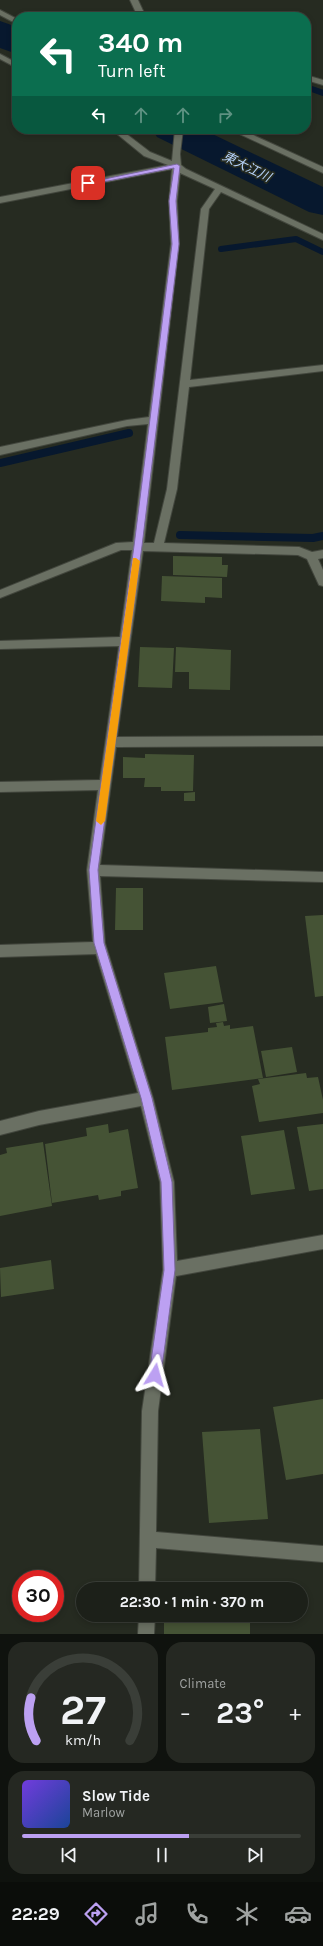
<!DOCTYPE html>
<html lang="en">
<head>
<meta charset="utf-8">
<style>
	body { margin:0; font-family:Karla,"Noto Sans JP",sans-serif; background:#252822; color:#f1f3f6; height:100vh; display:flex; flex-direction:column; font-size:15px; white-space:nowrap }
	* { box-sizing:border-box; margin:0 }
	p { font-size:13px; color:#a0a3a2 }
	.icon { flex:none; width:22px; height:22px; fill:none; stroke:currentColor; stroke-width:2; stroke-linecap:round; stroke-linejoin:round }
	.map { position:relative; height:1634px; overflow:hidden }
	.details { display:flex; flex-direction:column; gap:8px; padding:8px; background:#0f120e; flex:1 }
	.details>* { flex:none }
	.banner { position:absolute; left:12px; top:12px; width:299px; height:122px; border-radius:16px; box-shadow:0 2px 6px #0003,0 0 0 1px #3a3e38; background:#0b6e4f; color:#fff; overflow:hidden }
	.speed { position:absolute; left:12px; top:1570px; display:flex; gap:8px; font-size:20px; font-weight:700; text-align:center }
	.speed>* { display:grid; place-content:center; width:52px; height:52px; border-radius:50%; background:#1c2019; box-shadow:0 2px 6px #0003,0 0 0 1px #3a3e38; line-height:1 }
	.speed .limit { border:6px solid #d22; background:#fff; color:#111 }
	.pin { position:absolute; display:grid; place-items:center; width:34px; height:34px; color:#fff; margin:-17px; border-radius:8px; box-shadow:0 2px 6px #0006 }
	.me { position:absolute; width:44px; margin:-22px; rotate:8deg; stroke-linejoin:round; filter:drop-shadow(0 0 3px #0008) }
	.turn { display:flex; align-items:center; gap:14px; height:84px; padding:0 20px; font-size:18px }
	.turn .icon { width:52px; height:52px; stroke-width:2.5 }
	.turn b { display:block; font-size:28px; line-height:34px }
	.lanes { display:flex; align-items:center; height:38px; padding:0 20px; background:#0003; justify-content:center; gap:20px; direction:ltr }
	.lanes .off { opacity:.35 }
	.big { font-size:30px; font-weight:700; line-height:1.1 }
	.details .tile { flex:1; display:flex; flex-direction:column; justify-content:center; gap:6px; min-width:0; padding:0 14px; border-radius:16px; background:#252822 }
	.details .dial { align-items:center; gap:0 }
	.dial svg { height:104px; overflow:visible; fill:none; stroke:#3a3e38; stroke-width:7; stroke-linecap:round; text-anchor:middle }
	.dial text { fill:#f1f3f6; stroke:none }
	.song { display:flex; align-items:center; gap:12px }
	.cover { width:48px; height:48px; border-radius:6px; background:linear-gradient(135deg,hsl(260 70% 55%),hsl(220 70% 35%)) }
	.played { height:4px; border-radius:2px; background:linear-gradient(90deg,#bca0f2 60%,#3a3e38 60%) }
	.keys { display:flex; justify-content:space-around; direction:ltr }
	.heat { display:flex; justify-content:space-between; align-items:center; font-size:22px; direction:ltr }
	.details .tiles { flex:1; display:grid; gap:8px; grid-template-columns:1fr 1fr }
	.tile:last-child { grid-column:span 2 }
	.trip { position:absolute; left:76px; top:1582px; width:232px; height:40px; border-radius:20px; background:#1c2019; box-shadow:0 2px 6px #0003,0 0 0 1px #3a3e38; font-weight:700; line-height:40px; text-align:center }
	.tab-bar { display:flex; height:64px; justify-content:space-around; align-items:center; background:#0b0d0a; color:#a0a3a2 }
	.tab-bar .icon { width:28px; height:28px }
	.tab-bar .current { color:#bca0f2 }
	.tab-bar b { font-size:18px; color:#f1f3f6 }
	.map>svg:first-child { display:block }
</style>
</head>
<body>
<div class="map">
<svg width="323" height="1634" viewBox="0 0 323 1634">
	<rect width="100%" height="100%" fill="#262b21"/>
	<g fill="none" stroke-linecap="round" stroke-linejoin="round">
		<path stroke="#07182e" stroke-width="6" d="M 306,87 L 323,93
			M 221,249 L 296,239 L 323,252"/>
		<path stroke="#07182e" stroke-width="8" d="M 0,463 L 129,433
			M 180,535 L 313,538 L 323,536"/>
		<path fill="#07182e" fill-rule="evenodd" d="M 0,21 L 17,27 L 17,54 L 0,48 Z
			M 152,129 L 202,129 L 323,187 L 323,215 L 309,212 L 157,137 Z"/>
	</g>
	<path fill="#455335" d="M 173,556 L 222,557 L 222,565 L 228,565 L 227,577 L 173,575 Z
		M 162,576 L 222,578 L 222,598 L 205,597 L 205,603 L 161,601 Z
		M 140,647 L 174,648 L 172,688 L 138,687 Z
		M 176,647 L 231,650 L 230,690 L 189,689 L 189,672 L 175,672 Z
		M 145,754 L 194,755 L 193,791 L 161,791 L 161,787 L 144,787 L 145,778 L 123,778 L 123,757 L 145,758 Z
		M 195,792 L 195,801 L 184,801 L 184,793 Z
		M 116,888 L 143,888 L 143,930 L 115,930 Z
		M 323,915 L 323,996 L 315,997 L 305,916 Z
		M 216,966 L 223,1002 L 170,1009 L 164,973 Z
		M 224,1004 L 227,1021 L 210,1023 L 208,1007 Z
		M 223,1022 L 224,1026 L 230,1025 L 230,1029 L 253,1026 L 263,1078 L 172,1090 L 165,1037 L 208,1032 L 208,1028 L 217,1027 L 216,1023 Z
		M 292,1047 L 297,1072 L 266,1077 L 261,1051 Z
		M 306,1073 L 307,1078 L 318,1077 L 323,1100 L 323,1113 L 259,1122 L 252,1086 L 260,1084 L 258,1079 Z
		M 108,1124 L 109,1133 L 128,1129 L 138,1188 L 121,1191 L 121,1196 L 99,1200 L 98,1195 L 52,1203 L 45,1144 L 87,1136 L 86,1128 Z
		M 323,1124 L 323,1189 L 309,1191 L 297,1127 Z
		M 284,1130 L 295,1189 L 251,1195 L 241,1136 Z
		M 43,1142 L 52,1206 L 0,1216 L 0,1155 L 7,1153 L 6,1148 Z
		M 51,1260 L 54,1289 L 1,1297 L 0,1268 Z
		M 323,1399 L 323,1474 L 286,1480 L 273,1407 Z
		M 260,1429 L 268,1519 L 209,1523 L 202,1432 Z
		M 164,1615 L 250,1615 L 250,1634 L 164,1634 Z"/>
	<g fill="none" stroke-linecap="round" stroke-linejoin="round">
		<g stroke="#42463d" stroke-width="2">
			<path id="minor" d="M 130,0 L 138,0 L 145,15 L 165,15 L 169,17 L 138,17 Z
				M 0,10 L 17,19 L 17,24 L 0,15 Z
				M 0,54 L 17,63 L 17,68 L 0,59 Z
				M 306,75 L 323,80 L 323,85 L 306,80 Z
				M 111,129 L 120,129 L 150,152 L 172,161 L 175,129 L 183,129 L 180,154 L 181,165 L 186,169 L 323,234 L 323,240 L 221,192 L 209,209 L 190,380 L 323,365 L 323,371 L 189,387 L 177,489 L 164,543 L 299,547 L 312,552 L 323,550 L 323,558 L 318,559 L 323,570 L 323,586 L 319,585 L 307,559 L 298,555 L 143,551 L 117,737 L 323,736 L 323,746 L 116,747 L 100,865 L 323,872 L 323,882 L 100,876 L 105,943 L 153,1098 L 174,1182 L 177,1261 L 323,1235 L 323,1249 L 176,1276 L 158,1411 L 156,1532 L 323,1546 L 323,1562 L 156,1548 L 155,1589 L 139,1589 L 142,1411 L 163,1270 L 160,1182 L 141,1106 L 39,1125 L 0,1135 L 0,1121 L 39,1111 L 138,1093 L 96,954 L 0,957 L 0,945 L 93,942 L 87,870 L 98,790 L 0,792 L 0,782 L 100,780 L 119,646 L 0,649 L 0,641 L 120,637 L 132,550 L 121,550 L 0,598 L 0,590 L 116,543 L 133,542 L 148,424 L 127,426 L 0,455 L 0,447 L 127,420 L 149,417 L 171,244 L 169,201 L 172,169 L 0,203 L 0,197 L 168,165 L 144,156 ZM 180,173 L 215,189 L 201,209 L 167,489 L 154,543 L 144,543 L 179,244 L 177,201 Z
				M 229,129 L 240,129 L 323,167 L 323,173 Z
				M 139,1615 L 155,1615 L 154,1634 L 138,1634 Z"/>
		</g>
		<use href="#minor" fill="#6a7063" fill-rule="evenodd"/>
	</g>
	<path fill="#bca0f2" stroke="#7a689d" d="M 177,164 L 180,166 L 176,201 L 179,244 L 142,546 L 98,870 L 104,943 L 152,1098 L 172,1182 L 175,1270 L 161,1375 L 159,1379 L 155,1380 L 151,1379 L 149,1375 L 164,1270 L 161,1182 L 141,1098 L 94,943 L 89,870 L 134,546 L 172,244 L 169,201 L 174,168 L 88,185 L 85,183 Z"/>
	<path fill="#f59e0b" d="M 133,558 L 136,558 L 140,561 L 105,821 L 101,825 L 96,821 Z"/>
	<g text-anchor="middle" stroke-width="3.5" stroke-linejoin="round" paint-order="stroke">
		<g font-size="13" font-style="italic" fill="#b6d3fb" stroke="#262b21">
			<text transform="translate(247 166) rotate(26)" y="5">東大江川</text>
		</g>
	</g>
</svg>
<div class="speed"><div class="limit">30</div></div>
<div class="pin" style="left:88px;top:183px;background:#d93025"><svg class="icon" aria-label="arrive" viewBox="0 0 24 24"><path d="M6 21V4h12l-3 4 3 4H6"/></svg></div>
<svg class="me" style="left:155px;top:1375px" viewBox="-20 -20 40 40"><path d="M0-17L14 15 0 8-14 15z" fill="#bca0f2" stroke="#fff" stroke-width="4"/></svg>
<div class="trip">22:30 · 1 min · 370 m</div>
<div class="banner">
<div class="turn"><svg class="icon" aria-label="left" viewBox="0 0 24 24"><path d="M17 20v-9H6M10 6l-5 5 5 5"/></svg><div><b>340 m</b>Turn left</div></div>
<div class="lanes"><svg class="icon" aria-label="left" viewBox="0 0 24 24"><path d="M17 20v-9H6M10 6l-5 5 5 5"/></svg><svg class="icon off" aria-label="ahead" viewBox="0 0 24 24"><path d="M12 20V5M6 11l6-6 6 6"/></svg><svg class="icon off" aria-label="ahead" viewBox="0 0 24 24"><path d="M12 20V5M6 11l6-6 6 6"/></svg><svg class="icon off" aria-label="right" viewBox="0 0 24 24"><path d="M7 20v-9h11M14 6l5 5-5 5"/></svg></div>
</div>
</div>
<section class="details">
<div class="tiles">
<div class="tile dial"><svg viewBox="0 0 100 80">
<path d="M14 69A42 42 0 1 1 86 69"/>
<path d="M14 69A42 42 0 0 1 10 36" stroke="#bca0f2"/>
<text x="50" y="56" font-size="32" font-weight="700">27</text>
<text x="50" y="72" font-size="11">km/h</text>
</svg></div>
<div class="tile"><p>Climate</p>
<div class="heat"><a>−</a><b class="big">23°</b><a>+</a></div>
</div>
<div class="tile">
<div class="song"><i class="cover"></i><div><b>Slow Tide</b><p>Marlow</p></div></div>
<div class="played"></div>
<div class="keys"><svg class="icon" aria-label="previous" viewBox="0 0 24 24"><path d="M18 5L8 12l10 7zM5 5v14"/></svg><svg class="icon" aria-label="pause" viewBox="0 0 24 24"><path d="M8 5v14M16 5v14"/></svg><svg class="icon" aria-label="next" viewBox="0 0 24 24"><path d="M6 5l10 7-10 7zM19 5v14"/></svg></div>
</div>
</div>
</section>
<nav class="tab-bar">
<b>22:29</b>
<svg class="icon current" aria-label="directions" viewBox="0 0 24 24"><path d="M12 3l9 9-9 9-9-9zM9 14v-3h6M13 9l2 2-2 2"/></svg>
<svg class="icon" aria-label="music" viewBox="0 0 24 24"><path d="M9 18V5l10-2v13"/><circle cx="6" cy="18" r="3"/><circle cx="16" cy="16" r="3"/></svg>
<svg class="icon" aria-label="phone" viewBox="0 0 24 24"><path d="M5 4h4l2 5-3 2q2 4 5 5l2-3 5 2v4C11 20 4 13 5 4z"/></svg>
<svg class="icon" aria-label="climate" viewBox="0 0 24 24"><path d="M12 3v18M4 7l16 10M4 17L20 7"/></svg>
<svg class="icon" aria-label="car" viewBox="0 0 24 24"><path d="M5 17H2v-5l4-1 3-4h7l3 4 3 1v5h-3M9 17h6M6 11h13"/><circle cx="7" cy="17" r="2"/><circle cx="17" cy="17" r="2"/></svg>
</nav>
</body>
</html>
